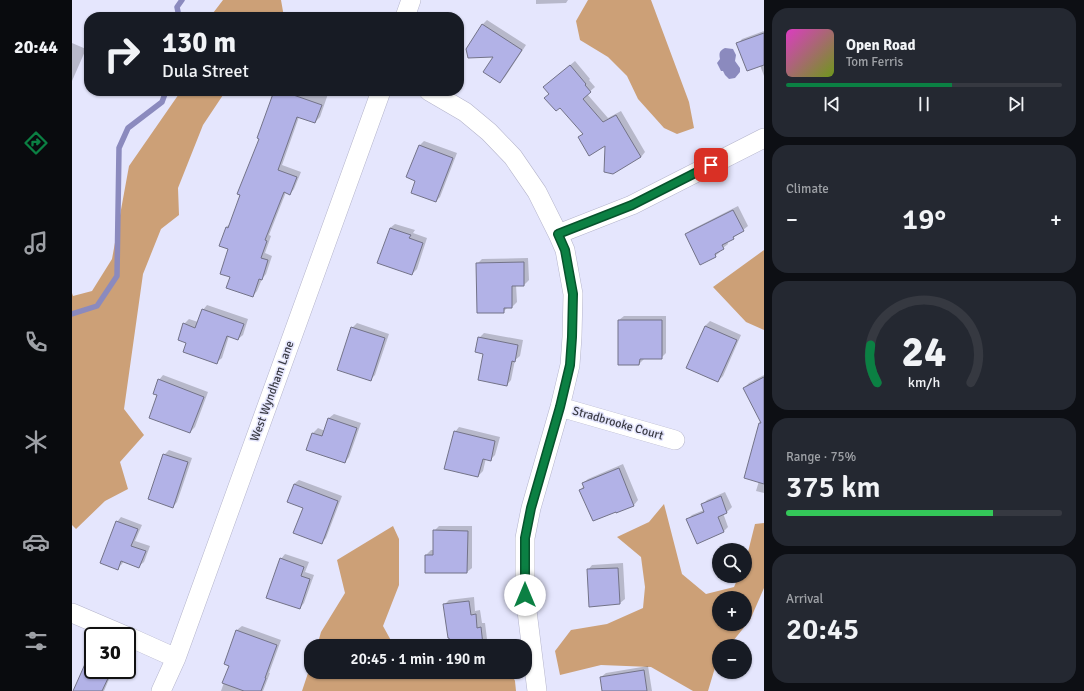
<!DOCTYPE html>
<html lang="en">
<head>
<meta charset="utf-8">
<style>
	body { margin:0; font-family:Signika,sans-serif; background:#242831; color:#f1f3f6; height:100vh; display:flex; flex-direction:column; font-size:15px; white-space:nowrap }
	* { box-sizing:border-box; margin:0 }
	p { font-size:13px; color:#9ea1a6 }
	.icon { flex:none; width:22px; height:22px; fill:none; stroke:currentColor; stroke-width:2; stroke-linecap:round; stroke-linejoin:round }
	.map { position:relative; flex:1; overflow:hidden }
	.drawer { display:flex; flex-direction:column; gap:8px; padding:8px; background:#0d0f14; width:320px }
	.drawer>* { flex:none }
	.guide { position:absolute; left:12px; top:12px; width:380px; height:84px; border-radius:16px; box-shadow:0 1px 3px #0004; background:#171b24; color:#f1f3f6; overflow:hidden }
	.fabs { position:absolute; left:640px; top:543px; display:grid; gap:8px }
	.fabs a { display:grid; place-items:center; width:40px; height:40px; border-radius:50%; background:#171b24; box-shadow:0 1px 3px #0004; font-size:20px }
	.speed { position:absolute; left:12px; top:627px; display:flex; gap:8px; font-size:20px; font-weight:700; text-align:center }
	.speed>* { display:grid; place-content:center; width:52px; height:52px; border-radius:50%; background:#171b24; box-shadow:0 1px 3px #0004; line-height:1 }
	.speed .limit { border:2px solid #111; border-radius:6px; background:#fff; color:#111 }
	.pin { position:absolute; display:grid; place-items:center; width:34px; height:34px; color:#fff; margin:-17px; border-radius:8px; box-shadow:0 2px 6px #0006 }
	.me { position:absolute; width:44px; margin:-22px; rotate:0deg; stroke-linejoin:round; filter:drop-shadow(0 0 3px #0008) }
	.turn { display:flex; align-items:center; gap:14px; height:84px; padding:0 12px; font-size:18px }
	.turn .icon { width:52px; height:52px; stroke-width:2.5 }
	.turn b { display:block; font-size:28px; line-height:34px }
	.big { font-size:30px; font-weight:600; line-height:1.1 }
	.drawer .card { flex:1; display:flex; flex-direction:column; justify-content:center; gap:6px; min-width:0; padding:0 14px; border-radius:16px; background:#242831 }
	.drawer .dial { align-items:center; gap:0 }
	.dial svg { height:104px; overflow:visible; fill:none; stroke:#363941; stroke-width:7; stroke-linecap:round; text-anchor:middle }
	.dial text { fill:#f1f3f6; stroke:none }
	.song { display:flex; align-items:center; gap:12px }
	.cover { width:48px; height:48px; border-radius:6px; background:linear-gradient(135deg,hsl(310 70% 55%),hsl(80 70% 35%)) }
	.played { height:4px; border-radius:2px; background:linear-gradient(90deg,#0b8043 60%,#363941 60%) }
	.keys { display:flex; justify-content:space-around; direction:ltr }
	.heat { display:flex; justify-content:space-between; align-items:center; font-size:22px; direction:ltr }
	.charge { height:6px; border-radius:3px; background:linear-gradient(90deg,#34c759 75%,#363941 0) }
	.trip { position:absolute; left:232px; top:639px; width:228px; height:40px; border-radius:16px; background:#171b24; box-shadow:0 1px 3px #0004; font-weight:600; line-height:40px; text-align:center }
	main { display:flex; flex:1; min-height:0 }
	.menu { display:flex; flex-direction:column; width:72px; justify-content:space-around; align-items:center; background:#090b0e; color:#9ea1a6 }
	.menu .icon { width:28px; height:28px }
	.menu .selected { color:#0b8043 }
	.menu b { font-size:18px; color:#f1f3f6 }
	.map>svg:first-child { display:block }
</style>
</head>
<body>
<main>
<nav class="menu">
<b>20:44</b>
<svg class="icon selected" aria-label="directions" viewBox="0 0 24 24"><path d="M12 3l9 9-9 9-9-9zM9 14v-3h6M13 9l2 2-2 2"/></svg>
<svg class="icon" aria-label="music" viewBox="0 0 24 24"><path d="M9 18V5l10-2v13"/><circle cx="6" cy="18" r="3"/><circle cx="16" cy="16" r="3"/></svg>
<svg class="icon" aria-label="phone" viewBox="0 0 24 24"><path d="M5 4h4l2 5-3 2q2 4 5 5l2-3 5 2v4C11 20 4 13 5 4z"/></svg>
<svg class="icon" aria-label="climate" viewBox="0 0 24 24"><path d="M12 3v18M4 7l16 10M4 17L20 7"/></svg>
<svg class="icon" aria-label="car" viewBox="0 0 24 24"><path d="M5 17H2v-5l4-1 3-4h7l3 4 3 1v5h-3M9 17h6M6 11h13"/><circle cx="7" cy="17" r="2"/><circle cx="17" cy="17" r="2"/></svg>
<svg class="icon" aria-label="filters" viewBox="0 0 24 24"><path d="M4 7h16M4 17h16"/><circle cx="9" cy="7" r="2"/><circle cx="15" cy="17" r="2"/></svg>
</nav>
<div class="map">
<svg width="692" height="691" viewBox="0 0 692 691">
	<rect width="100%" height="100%" fill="#e5e6fd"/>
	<path fill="#cca077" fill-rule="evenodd" d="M 151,0 L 209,0 L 212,17 L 138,17 Z
		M 516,0 L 579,0 L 617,102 L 622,128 L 605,134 L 592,128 L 566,99 L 555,76 L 536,57 L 508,40 L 504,21 Z
		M 109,91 L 152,91 L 151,95 L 131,125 L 106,188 L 107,215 L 89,229 L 71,274 L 52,409 L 72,435 L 48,462 L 56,489 L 33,501 L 4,529 L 0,525 L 0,293 L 1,296 L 20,291 L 40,259 L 57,166 Z
		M 692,250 L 692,330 L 674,322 L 641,287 Z
		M 592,504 L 610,574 L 634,594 L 662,587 L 667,576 L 673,576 L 673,564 L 683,524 L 692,523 L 692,588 L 678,620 L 657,646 L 647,646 L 647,659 L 645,661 L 636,691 L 621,691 L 579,667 L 529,665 L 488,675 L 483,651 L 499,630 L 535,624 L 571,608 L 573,587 L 569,557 L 545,537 L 577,522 ZM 647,598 L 673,598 L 673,624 L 647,624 Z
		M 321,526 L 327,539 L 327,585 L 311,626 L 322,646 L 245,646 L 249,632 L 273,593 L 265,560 Z
		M 239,664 L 239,672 L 439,672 L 443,681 L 444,691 L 230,691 Z"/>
	<path fill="#8b8abe" d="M 653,48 L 661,49 L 664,55 L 663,61 L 668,68 L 668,72 L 663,78 L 657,79 L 653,75 L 651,71 L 649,71 L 645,63 L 648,59 C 647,53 647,51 653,48 Z"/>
	<path fill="#0003" d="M 464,0 L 496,0 L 494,3 L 464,4 Z
		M 415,20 L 454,45 L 433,77 L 428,82 L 423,56 L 395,49 L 411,24 Z
		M 692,31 L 692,76 L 688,65 L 666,44 L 670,39 Z
		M 0,43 L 14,49 L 0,81 Z
		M 503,61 L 518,79 L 517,80 L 523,87 L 515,94 L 536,118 L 549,111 L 573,152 L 569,157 L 534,144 L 507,137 L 512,133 L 478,93 L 477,83 Z
		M 203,91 L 257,91 L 248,117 L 243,122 L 227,117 L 210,165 L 229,172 L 222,189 L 218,194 L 214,192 L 197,235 L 199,236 L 193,253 L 200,256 L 194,274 L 190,279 L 185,291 L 181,296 L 159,276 L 157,249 L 148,246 L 154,227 L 159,223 L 188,138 Z
		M 352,141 L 385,153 L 368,197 L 364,201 L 345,180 L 348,145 Z
		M 666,206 L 676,226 L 661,238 L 655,241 L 656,244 L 651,248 L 648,250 L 648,252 L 643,256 L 614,234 L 619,230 Z
		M 323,224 L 343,230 L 341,233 L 355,238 L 345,269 L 340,274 L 318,228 Z
		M 456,258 L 457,280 L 452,285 L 444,285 L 445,302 L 440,307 L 436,307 L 431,312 L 405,264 L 410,259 Z
		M 135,305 L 176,319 L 171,335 L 166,339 L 157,336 L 150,358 L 145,362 L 115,343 L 112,324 L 117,319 L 126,322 L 131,310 Z
		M 552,316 L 594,316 L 594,353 L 589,358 L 572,359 L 567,364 L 547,320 Z
		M 638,321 L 669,335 L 651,376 L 646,381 L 615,368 L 633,326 Z
		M 285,323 L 317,334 L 303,375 L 298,380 L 280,328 Z
		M 412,333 L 451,340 L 448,356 L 443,360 L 439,380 L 435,385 L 412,353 L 407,338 Z
		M 91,375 L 136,392 L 123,427 L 118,432 L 86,395 L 87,380 Z
		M 692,375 L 692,416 L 672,388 L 677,383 Z
		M 262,414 L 289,423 L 277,457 L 273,462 L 235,449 L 241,433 L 246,428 L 253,431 L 257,418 Z
		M 387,427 L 428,437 L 423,455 L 418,460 L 414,458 L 411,471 L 406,476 L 383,432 Z
		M 692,441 L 692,493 L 684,491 L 687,481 Z
		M 97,450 L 120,458 L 105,502 L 101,507 L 92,455 Z
		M 551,464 L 566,500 L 562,505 L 545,512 L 508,490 L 512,486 L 511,483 L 516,479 Z
		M 227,480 L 270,496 L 254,538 L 249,543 L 232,507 L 222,484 Z
		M 653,492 L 660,507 L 655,512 L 651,513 L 656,527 L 652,531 L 625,543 L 615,520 L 620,515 L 632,510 L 630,505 L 635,500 Z
		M 49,517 L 70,525 L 63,541 L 78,546 L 72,562 L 67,566 L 52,561 L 50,564 L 46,568 L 45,522 Z
		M 367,526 L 400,526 L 400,568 L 395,572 L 354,555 L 359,550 L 362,550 L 362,531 Z
		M 213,554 L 237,562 L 233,572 L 242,575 L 232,603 L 228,608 L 209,559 Z
		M 551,563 L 553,599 L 548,603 L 516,570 L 520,565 Z
		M 402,597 L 403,611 L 408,610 L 410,623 L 413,623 L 415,639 L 411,644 L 394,646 L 379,646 L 372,605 L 377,600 Z
		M 170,626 L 209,640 L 197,673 L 198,673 L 191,691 L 149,691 L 158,665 L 153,663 L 165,630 Z
		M 18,660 L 21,661 L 21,670 L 41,670 L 32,691 L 2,691 L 14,664 Z
		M 576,666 L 580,691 L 531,691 L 529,677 L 534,673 Z"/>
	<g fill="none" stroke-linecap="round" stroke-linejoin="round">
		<path stroke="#8b8abe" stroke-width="5.5" d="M 107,17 L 105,7 L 110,0
			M 0,314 L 25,306 L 45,276 L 47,148 L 56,128 L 90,102 L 94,91"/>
	</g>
	<path fill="#b2b2e7" stroke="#737388" d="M 410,24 L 450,50 L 428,83 L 411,72 L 421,57 L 396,58 L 394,49 Z
		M 692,33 L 692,65 L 675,71 L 664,43 Z
		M 498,65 L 514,84 L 513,85 L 519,92 L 511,99 L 531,122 L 544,115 L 569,157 L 541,174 L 532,172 L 533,146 L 517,156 L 506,137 L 511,134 L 488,108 L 484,111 L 472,98 L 477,94 L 471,87 Z
		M 202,91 L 210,91 L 250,105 L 243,123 L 225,117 L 206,170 L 225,177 L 218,195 L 212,192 L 193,240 L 195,241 L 189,258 L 196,260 L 190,280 L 187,279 L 181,297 L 154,288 L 158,277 L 148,274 L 156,249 L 147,246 L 154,227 L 156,228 L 168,195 L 165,194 L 187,139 L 185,138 Z
		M 347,145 L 381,158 L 364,202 L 339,193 L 343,181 L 334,177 Z
		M 661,210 L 672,231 L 661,237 L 662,239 L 650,245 L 652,249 L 643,254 L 644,257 L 628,265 L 613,234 Z
		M 318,228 L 339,235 L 337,238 L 351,243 L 340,275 L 305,263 Z
		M 452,262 L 452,286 L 440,286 L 440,308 L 432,308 L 432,313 L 405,313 L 404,263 Z
		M 130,309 L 172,324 L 166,340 L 155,336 L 145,364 L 111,352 L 114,343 L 106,340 L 111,323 L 123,328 Z
		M 546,320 L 590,320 L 590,359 L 568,359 L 567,365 L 546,365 Z
		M 633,326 L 665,340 L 646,382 L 614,368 Z
		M 279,327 L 313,338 L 299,381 L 265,370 Z
		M 406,337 L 446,345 L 443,362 L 440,361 L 435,386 L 406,380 L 411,354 L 403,352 Z
		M 692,377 L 692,484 L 672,478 L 687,423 L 689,423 L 671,388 Z
		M 86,379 L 132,397 L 118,433 L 77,418 L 85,395 L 81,394 Z
		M 256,418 L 285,428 L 273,463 L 234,450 L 240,433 L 250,436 Z
		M 382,431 L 423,441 L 419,461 L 411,459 L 406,477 L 372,469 Z
		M 91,454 L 116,462 L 101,508 L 76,499 Z
		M 547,468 L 562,506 L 544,513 L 544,512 L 521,521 L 507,490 L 512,488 L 510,483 Z
		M 222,484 L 266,501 L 250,544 L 221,533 L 231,508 L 215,502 Z
		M 649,496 L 655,513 L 646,517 L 652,532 L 625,544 L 614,519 L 632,512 L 629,504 Z
		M 44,521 L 66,529 L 59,546 L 74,551 L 67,568 L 49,561 L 46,570 L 28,563 Z
		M 361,530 L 396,531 L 395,573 L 353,573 L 353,555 L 361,555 Z
		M 208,558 L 232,567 L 229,576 L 238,579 L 228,609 L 194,598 Z
		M 546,568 L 548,604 L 517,607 L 515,569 Z
		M 397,601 L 399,615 L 404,614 L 405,628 L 409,627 L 411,645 L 378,646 L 377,638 L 376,638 L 371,604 Z
		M 164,630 L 205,645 L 193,678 L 194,678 L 189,691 L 172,691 L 150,683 L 157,666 L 152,664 Z
		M 13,664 L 21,667 L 21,670 L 28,670 L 38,674 L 30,691 L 1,691 Z
		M 572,670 L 575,691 L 530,691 L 528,677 Z"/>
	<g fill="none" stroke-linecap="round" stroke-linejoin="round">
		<g stroke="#b4b4cb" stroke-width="20">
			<path id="minor" d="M 333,17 L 339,0
				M 357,91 L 393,112 L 417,132 L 441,157 L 465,192 L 486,234 L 493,250 L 501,294 L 500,337 L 498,365 L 488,407 L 459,508 L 453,538 L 453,595 L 465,691
				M 486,234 L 560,205 L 692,138
				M 488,407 L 603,440
				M 0,613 L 54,636
				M 55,636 L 104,658
				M 89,691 L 104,658 L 309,91"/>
		</g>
		<use href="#minor" stroke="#fff" stroke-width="19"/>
	</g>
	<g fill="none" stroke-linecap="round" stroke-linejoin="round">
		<g stroke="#07532c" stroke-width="10">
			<path id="route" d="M 453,595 L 453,538 L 459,508 L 488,407 L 498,365 L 500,337 L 501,294 L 493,250 L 486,234 L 560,205 L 639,165"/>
		</g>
		<use href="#route" stroke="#0b8043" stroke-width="7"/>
	</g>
	<g text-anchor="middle" stroke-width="3" stroke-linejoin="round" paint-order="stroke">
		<g font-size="12" fill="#3a3b44" stroke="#e5e6fd">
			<text transform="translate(200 391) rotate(-70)" y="4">West Wyndham Lane</text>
			<text transform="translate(546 423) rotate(16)" y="4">Stradbrooke Court</text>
		</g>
	</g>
</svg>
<div class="fabs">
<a><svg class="icon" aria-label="search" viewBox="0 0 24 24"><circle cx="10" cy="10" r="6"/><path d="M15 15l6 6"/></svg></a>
<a>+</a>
<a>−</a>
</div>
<div class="speed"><div class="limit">30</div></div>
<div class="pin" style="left:639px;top:165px;background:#d93025"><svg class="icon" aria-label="arrive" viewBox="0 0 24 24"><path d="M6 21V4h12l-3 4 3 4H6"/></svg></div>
<svg class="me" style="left:453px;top:595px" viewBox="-20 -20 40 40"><circle r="19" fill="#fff"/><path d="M0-13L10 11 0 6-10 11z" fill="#0b8043"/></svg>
<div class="trip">20:45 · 1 min · 190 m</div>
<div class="guide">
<div class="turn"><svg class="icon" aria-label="right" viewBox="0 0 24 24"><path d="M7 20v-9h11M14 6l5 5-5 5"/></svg><div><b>130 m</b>Dula Street</div></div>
</div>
</div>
<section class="drawer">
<div class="card">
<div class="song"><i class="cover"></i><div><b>Open Road</b><p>Tom Ferris</p></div></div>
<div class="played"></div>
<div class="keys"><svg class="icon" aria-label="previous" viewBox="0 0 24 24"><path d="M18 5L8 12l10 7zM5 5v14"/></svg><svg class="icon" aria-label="pause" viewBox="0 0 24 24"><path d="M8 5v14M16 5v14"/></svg><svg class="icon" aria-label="next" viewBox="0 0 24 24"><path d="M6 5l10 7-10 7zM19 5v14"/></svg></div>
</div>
<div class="card"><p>Climate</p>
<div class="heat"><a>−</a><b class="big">19°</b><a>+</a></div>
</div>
<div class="card dial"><svg viewBox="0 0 100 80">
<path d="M14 69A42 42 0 1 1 86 69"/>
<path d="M14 69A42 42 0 0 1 9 40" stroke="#0b8043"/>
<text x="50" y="56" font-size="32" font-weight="700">24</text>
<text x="50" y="72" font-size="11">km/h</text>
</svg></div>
<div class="card"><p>Range · 75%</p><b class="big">375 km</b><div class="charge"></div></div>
<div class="card"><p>Arrival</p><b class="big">20:45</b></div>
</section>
</main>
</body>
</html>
